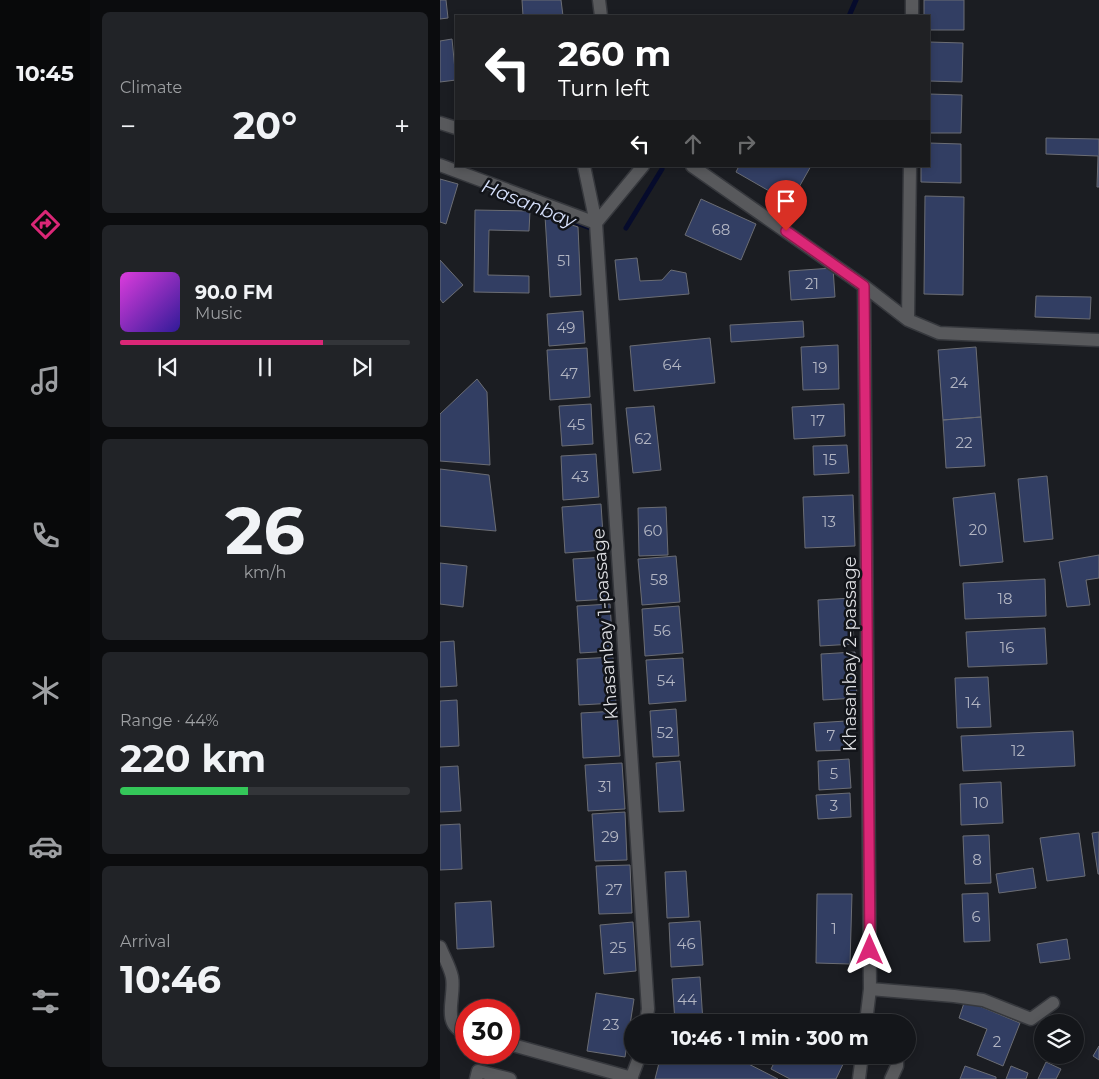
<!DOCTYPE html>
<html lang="en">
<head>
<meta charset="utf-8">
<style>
	body { margin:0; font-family:Montserrat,sans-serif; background:#212327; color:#f1f3f6; height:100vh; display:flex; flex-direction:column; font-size:19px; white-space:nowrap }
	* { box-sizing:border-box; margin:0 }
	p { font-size:16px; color:#9d9fa2 }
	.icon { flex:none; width:28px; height:28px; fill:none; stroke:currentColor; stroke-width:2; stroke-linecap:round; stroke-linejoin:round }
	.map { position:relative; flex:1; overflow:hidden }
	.side { display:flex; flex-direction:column; gap:12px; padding:12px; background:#0b0c0e; width:350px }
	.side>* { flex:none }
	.hud { position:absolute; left:15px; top:15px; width:475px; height:152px; border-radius:0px; box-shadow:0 2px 8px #0003,0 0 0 1px #333539; background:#202124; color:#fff; overflow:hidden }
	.fabs { position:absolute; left:594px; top:1014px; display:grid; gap:10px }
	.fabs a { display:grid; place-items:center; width:50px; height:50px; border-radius:50%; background:#14161a; box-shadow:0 2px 8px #0003,0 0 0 1px #333539; font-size:25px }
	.speed { position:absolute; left:15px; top:999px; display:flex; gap:10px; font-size:25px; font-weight:700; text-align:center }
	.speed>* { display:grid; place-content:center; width:65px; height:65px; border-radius:50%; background:#14161a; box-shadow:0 2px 8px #0003,0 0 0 1px #333539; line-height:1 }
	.speed .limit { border:8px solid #d22; background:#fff; color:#111 }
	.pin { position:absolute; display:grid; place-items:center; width:42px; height:42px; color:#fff; margin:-51px -21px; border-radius:50% 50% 50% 0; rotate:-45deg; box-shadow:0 0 5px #0007 }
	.pin .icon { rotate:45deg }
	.me { position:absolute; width:55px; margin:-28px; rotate:0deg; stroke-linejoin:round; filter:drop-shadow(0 0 4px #0008) }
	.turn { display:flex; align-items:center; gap:18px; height:105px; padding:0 20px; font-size:22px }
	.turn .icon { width:65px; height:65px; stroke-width:2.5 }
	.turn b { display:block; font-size:35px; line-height:42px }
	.lanes { display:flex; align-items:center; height:48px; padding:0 20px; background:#0003; justify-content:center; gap:25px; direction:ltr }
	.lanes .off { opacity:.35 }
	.big { font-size:38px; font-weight:700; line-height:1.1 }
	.side .card { flex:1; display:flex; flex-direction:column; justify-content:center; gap:8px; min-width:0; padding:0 18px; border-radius:8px; background:#212327 }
	.side .dial { align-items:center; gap:0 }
	.dial b { font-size:65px; line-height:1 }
	.song { display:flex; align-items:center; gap:15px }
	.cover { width:60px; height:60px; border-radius:8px; background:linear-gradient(135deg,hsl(300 70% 55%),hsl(250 70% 35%)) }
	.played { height:5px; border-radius:2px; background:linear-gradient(90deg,#db2777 70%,#333539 70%) }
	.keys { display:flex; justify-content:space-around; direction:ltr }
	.heat { display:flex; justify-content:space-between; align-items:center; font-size:28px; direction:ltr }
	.charge { height:8px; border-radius:4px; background:linear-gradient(90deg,#34c759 44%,#333539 0) }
	.trip { position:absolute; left:184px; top:1014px; width:292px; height:50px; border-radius:25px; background:#14161a; box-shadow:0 2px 8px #0003,0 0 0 1px #333539; font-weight:700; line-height:50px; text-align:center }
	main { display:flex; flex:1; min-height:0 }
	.dock { display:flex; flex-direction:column; width:90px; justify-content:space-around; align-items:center; background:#08090a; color:#9d9fa2 }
	.dock .icon { width:35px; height:35px }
	.dock .on { color:#db2777 }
	.dock b { font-size:22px; color:#f1f3f6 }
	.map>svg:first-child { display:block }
</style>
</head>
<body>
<main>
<nav class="dock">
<b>10:45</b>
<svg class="icon on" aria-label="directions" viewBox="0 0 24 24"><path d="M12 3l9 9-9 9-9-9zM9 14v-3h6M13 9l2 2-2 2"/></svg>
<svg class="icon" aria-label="music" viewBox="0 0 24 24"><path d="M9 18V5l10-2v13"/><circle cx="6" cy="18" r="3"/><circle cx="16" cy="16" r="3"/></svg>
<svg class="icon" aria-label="phone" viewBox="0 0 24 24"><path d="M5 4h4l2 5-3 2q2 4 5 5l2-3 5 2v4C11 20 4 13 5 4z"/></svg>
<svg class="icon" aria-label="climate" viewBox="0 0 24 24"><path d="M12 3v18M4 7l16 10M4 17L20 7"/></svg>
<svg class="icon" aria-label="car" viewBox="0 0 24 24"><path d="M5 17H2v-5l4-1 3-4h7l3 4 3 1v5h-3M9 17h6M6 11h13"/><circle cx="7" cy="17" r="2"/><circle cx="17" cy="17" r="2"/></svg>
<svg class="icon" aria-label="filters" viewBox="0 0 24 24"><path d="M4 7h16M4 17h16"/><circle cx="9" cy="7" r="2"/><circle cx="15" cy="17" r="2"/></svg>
</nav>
<section class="side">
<div class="card"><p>Climate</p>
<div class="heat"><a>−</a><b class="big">20°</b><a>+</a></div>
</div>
<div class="card">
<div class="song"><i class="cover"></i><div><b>90.0 FM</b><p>Music</p></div></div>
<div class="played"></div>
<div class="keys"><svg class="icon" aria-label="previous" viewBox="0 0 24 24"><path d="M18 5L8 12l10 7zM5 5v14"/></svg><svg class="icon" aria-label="pause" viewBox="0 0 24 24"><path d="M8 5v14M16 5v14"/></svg><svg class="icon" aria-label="next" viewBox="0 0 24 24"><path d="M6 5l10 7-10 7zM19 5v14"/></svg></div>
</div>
<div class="card dial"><b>26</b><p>km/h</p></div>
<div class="card"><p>Range · 44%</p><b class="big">220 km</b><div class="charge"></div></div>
<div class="card"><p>Arrival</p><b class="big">10:46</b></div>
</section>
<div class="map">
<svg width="659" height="1079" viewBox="0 0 659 1079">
	<rect width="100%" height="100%" fill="#1b1d22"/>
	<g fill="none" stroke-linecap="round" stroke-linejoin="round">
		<path stroke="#060b2c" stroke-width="5" d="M 409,16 L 416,0
			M 130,220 L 150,228
			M 186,228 L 222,169"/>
	</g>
	<path fill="#323e63" stroke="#6b6d74" d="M 0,0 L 6,0 L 8,18 L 0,19 Z
		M 82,0 L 121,0 L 123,16 L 83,16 Z
		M 484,0 L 524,0 L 524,30 L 489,30 L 489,16 L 484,16 Z
		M 12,39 L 16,80 L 0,82 L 0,41 Z
		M 489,42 L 523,43 L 522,82 L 489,81 Z
		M 489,94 L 522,95 L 521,133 L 489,133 Z
		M 606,138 L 659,139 L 659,187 L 657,187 L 658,156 L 606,154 Z
		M 489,143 L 521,144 L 521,183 L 481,182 L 481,166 L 489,166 Z
		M 299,166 L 371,166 L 350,203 L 296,172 Z
		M 0,179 L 18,184 L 6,224 L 0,222 Z
		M 485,196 L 524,197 L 523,295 L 484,294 Z
		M 261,199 L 316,224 L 301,260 L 245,235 Z
		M 35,210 L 90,211 L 89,231 L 49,230 L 48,275 L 89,276 L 89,293 L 34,292 Z
		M 105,216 L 138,227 L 141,295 L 110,297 Z
		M 197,258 L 200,281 L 222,280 L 231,270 L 246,273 L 249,294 L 179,300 L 175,260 Z
		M 0,260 L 23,285 L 3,303 L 0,299 Z
		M 393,268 L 395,297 L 351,300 L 349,271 Z
		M 596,296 L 651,297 L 650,319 L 595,317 Z
		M 143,311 L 145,343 L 109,346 L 107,314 Z
		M 363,321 L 364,337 L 291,342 L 290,325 Z
		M 270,338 L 275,383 L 194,391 L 190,346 Z
		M 398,345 L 399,389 L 363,390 L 361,347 Z
		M 536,347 L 541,417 L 503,420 L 498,350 Z
		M 147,348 L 150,397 L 110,400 L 107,350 Z
		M 37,379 L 47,392 L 50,465 L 0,461 L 0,414 Z
		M 151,404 L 153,444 L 122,446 L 119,406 Z
		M 404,404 L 405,436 L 354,439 L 352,407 Z
		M 214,406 L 221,470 L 193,473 L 186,408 Z
		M 541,417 L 545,466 L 506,468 L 503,420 Z
		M 407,445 L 409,473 L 374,475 L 373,446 Z
		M 156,454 L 159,497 L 123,500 L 121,456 Z
		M 0,469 L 49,475 L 56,531 L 0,526 Z
		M 607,476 L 613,539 L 584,542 L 578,479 Z
		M 555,493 L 563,562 L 520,566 L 513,498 Z
		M 413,495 L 415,546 L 365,548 L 363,497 Z
		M 161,504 L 164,550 L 125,553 L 122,507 Z
		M 226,507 L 228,555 L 199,556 L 198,508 Z
		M 659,555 L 659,578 L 646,580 L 650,605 L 627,607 L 619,562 Z
		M 236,556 L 240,602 L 202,605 L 198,559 Z
		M 166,557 L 169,599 L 136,601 L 133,559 Z
		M 0,563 L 27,566 L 23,607 L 0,604 Z
		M 605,579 L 606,616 L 525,619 L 523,583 Z
		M 412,598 L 414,644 L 380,646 L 378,600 Z
		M 170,604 L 173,651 L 140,653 L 137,606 Z
		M 239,606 L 243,653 L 205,656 L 202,609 Z
		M 605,628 L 607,664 L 528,667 L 526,632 Z
		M 14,641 L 17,686 L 0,687 L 0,642 Z
		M 415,652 L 417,698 L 383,700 L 381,654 Z
		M 173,657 L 176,703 L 139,705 L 137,659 Z
		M 243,658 L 246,701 L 209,704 L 206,660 Z
		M 548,677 L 551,727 L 517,728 L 515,678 Z
		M 17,700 L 19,746 L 0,747 L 0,701 Z
		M 236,709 L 239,756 L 213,757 L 210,711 Z
		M 177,711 L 180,756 L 143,758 L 141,713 Z
		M 406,721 L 408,750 L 376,751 L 374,723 Z
		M 633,731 L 635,766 L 523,771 L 521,736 Z
		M 409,759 L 411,788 L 379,790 L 378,761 Z
		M 240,761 L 244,811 L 219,812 L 216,763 Z
		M 182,763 L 185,809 L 148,811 L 145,765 Z
		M 18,766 L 21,811 L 0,812 L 0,767 Z
		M 561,782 L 563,823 L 521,825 L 520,784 Z
		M 410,793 L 411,817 L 378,819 L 376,795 Z
		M 185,812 L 187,860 L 155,861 L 152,814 Z
		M 20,824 L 22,869 L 0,870 L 0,825 Z
		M 659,832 L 659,874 L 658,874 L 652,833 Z
		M 639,833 L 645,876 L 607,881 L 600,838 Z
		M 549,835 L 551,883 L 525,884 L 523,836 Z
		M 190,865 L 192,913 L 159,914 L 156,866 Z
		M 593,868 L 596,888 L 559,893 L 556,874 Z
		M 246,871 L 249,917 L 227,918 L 225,872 Z
		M 548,893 L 550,941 L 524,942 L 522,894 Z
		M 377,894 L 412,894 L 410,964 L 376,963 Z
		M 51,901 L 54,947 L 17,949 L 15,903 Z
		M 260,921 L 263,965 L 231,967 L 229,923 Z
		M 193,922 L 196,971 L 164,974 L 160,925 Z
		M 627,939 L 630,959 L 600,963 L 597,944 Z
		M 260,977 L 263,1022 L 235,1022 L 232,979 Z
		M 156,993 L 194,999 L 185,1057 L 147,1051 Z
		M 525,1000 L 580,1023 L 563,1066 L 537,1055 L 547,1029 L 519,1018 Z
		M 659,1046 L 659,1060 L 653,1056 Z
		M 221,1055 L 291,1055 L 338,1079 L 215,1079 Z
		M 338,1055 L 395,1055 L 405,1060 L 396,1079 L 350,1079 L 331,1069 Z
		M 606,1062 L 621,1069 L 616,1079 L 598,1079 Z
		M 525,1066 L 556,1077 L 556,1079 L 520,1079 Z
		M 571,1066 L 588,1073 L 586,1079 L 566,1079 Z"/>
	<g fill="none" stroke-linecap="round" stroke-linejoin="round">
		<g stroke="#36383d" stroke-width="15">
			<path id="minor" d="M 159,0 L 161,16
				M 472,16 L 472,0
				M 0,123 L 16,128
				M 0,165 L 156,223
				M 144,166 L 156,223 L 208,1009 L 206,1022
				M 252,166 L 424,286 L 468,320 L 499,333 L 659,340
				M 156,223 L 203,166
				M 424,286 L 430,989 L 426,1022
				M 468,320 L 470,166
				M 0,947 C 4,957 10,967 12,977 C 16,997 0,1025 26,1033
				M 430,989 L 514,996 L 543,1000 L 591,1019 L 613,1003
				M 69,1044 L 192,1078
				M 36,1079 L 38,1071 L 70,1079
				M 191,1079 L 200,1055
				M 419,1079 L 422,1055
				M 451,1079 L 457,1066 L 457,1055"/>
		</g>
		<use href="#minor" stroke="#58595c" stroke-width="12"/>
	</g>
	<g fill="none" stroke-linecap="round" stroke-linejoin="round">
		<g stroke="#8e194d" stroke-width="12">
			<path id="route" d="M 346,231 L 424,286 L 430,950"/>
		</g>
		<use href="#route" stroke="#db2777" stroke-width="9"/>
	</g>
	<g text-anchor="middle" stroke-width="5" stroke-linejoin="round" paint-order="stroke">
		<g font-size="15" fill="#b2b5c2">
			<text x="281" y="235">68</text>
			<text x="124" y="266">51</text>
			<text x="372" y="289">21</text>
			<text x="126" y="333">49</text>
			<text x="232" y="370">64</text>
			<text x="380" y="373">19</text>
			<text x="129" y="379">47</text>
			<text x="519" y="388">24</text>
			<text x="378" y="426">17</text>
			<text x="136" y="430">45</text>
			<text x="203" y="444">62</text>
			<text x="524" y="448">22</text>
			<text x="390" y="465">15</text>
			<text x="140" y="482">43</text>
			<text x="389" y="527">13</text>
			<text x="538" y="535">20</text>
			<text x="213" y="536">60</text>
			<text x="219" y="585">58</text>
			<text x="565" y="604">18</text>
			<text x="222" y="636">56</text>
			<text x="567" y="653">16</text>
			<text x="226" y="686">54</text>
			<text x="533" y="708">14</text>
			<text x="225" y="738">52</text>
			<text x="391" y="741">7</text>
			<text x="578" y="756">12</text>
			<text x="394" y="779">5</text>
			<text x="165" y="792">31</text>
			<text x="541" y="808">10</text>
			<text x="394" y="811">3</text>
			<text x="170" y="842">29</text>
			<text x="537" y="865">8</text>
			<text x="174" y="895">27</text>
			<text x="536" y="922">6</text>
			<text x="394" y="934">1</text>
			<text x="246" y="949">46</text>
			<text x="178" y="953">25</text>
			<text x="247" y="1005">44</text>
			<text x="171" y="1030">23</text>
			<text x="557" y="1047">2</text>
		</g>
		<g font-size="18" fill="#dcdde1" stroke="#121419">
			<text transform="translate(165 624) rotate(-94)" y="6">Khasanbay 1-passage</text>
			<text transform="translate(410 654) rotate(-90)" y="6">Khasanbay 2-passage</text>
		</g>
		<g font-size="19" font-style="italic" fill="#d5dffa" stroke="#121419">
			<text transform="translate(89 203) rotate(22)" y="7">Hasanbay</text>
		</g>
	</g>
</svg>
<div class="fabs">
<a><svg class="icon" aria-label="layers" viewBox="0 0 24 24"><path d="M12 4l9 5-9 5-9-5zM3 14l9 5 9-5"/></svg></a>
</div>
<div class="speed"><div class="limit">30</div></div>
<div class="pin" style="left:346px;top:231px;background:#d93025"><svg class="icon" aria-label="arrive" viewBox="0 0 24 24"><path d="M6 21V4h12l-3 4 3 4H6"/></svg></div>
<svg class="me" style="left:430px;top:950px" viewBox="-20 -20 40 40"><path d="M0-17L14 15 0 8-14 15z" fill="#db2777" stroke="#fff" stroke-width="4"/></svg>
<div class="trip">10:46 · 1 min · 300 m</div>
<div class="hud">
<div class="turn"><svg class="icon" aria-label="left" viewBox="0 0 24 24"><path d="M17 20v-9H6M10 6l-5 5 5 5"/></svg><div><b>260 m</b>Turn left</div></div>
<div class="lanes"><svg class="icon" aria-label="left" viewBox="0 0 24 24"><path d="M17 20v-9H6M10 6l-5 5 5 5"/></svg><svg class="icon off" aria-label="ahead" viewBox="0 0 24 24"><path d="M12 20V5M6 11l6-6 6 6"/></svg><svg class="icon off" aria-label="right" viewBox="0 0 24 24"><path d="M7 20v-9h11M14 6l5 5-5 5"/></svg></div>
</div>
</div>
</main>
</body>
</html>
